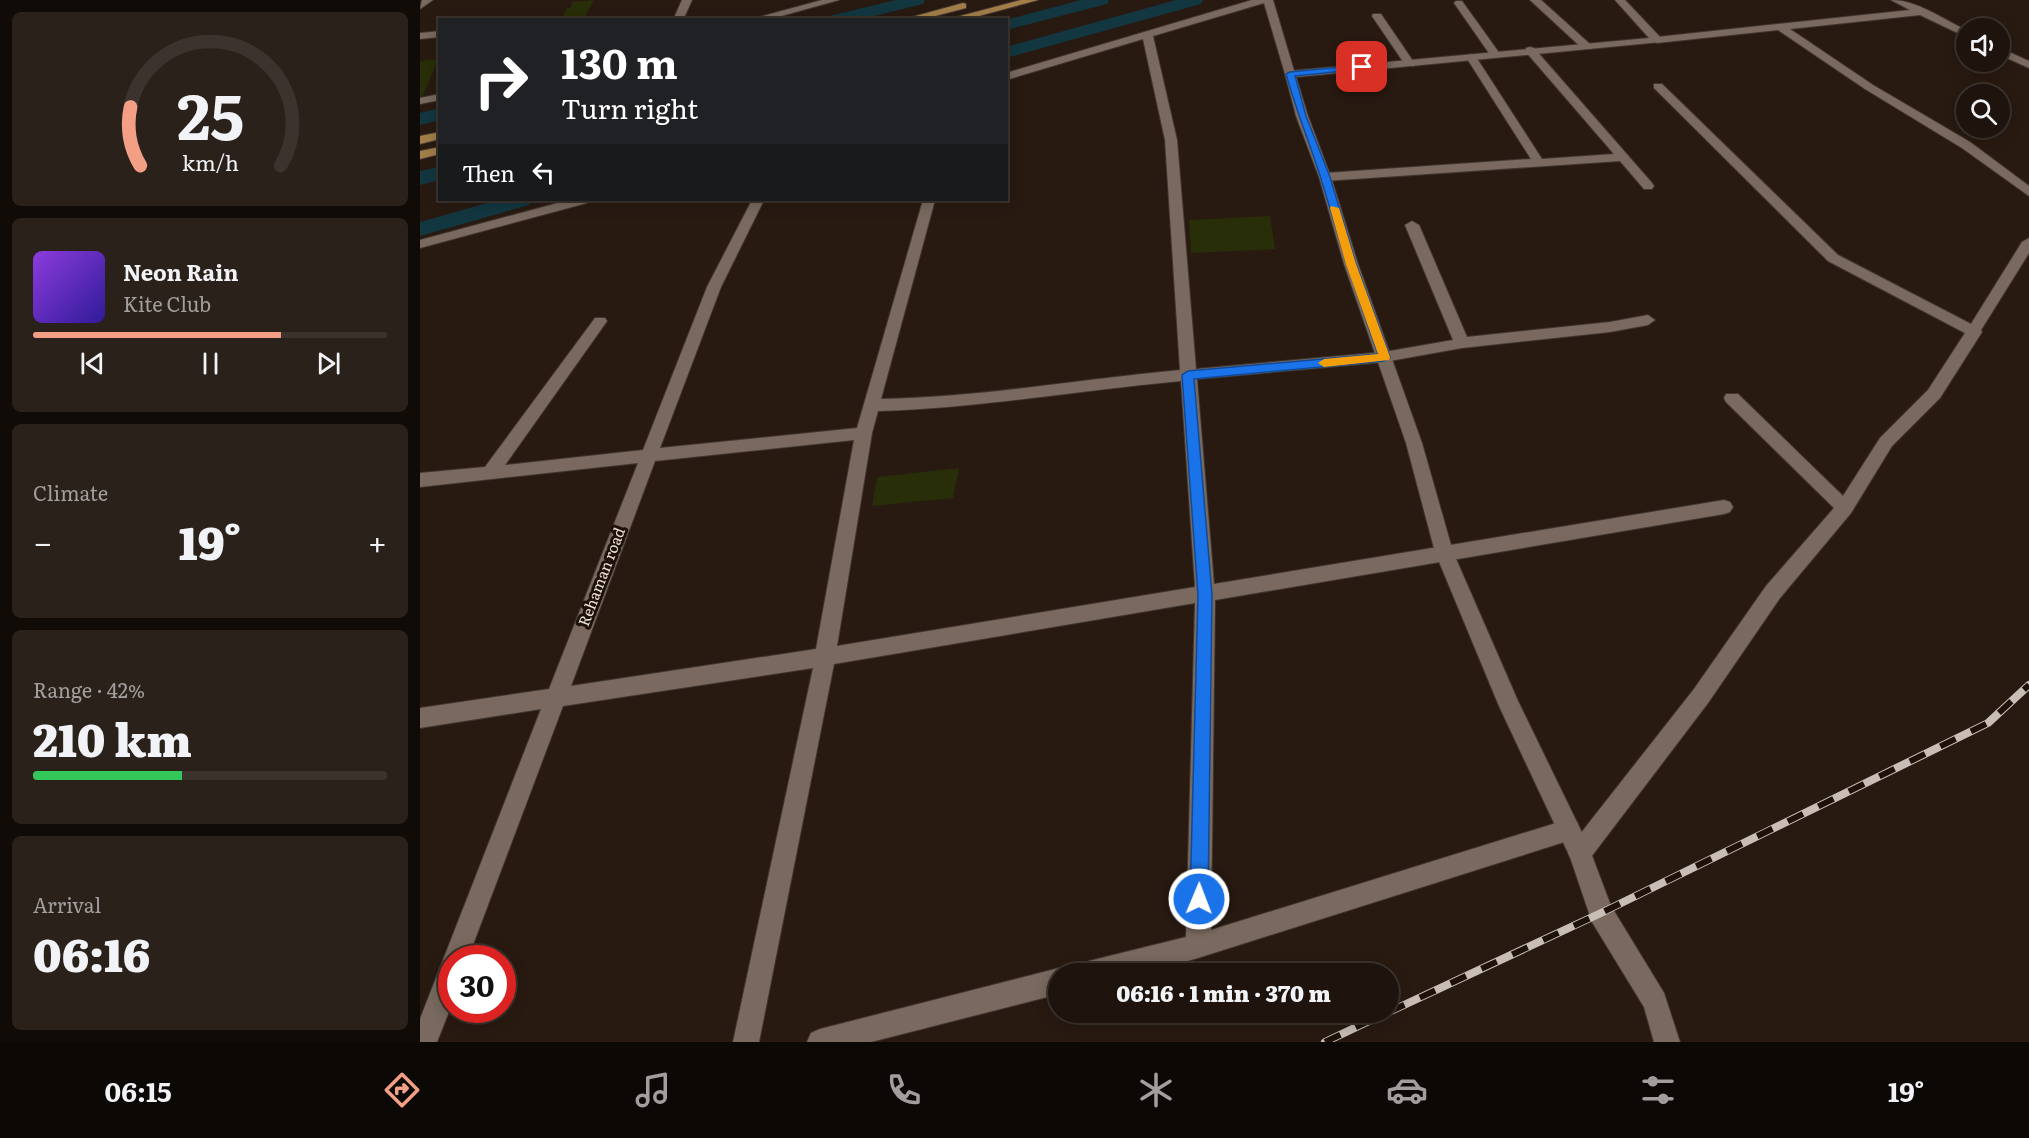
<!DOCTYPE html>
<html lang="en">
<head>
<meta charset="utf-8">
<style>
	body { margin:0; font-family:Literata,serif; background:#2b211b; color:#f1f3f6; height:100vh; display:flex; flex-direction:column; font-size:22px; white-space:nowrap }
	* { box-sizing:border-box; margin:0 }
	p { font-size:20px; color:#a19e9d }
	.icon { flex:none; width:33px; height:33px; fill:none; stroke:currentColor; stroke-width:2; stroke-linecap:round; stroke-linejoin:round }
	.map { position:relative; flex:1; overflow:hidden }
	.sheet { display:flex; flex-direction:column; gap:12px; padding:12px; background:#100b07; width:420px }
	.sheet>* { flex:none }
	.hud { position:absolute; left:18px; top:18px; width:570px; height:183px; border-radius:0px; box-shadow:0 3px 15px #0003,0 0 0 2px #3c332e; background:#202124; color:#fff; overflow:hidden }
	.tools { position:absolute; left:1536px; top:18px; display:grid; gap:12px }
	.tools a { display:grid; place-items:center; width:54px; height:54px; border-radius:50%; background:#1e140d; box-shadow:0 3px 15px #0003,0 0 0 2px #3c332e; font-size:30px }
	.speed { position:absolute; left:18px; top:945px; display:flex; gap:12px; font-size:30px; font-weight:700; text-align:center }
	.speed>* { display:grid; place-content:center; width:78px; height:78px; border-radius:50%; background:#1e140d; box-shadow:0 3px 15px #0003,0 0 0 2px #3c332e; line-height:1 }
	.speed .limit { border:9px solid #d22; background:#fff; color:#111 }
	.pin { position:absolute; display:grid; place-items:center; width:51px; height:51px; color:#fff; margin:-26px; border-radius:12px; box-shadow:0 3px 9px #0006 }
	.me { position:absolute; width:66px; margin:-33px; rotate:1deg; stroke-linejoin:round; filter:drop-shadow(0 0 4px #0008) }
	.turn { display:flex; align-items:center; gap:21px; height:126px; padding:0 24px; font-size:27px }
	.turn .icon { width:78px; height:78px; stroke-width:2.5 }
	.turn b { display:block; font-size:42px; line-height:51px }
	.then { display:flex; align-items:center; height:57px; padding:0 24px; background:#0003; gap:12px; font-size:22px }
	.big { font-size:45px; font-weight:800; line-height:1.1 }
	.sheet .widget { flex:1; display:flex; flex-direction:column; justify-content:center; gap:9px; min-width:0; padding:0 21px; border-radius:9px; background:#2b211b }
	.sheet .dial { align-items:center; gap:0 }
	.dial svg { height:156px; overflow:visible; fill:none; stroke:#3c332e; stroke-width:7; stroke-linecap:round; text-anchor:middle }
	.dial text { fill:#f1f3f6; stroke:none }
	.song { display:flex; align-items:center; gap:18px }
	.cover { width:72px; height:72px; border-radius:9px; background:linear-gradient(135deg,hsl(270 70% 55%),hsl(250 70% 35%)) }
	.played { height:6px; border-radius:3px; background:linear-gradient(90deg,#f39f85 70%,#3c332e 70%) }
	.keys { display:flex; justify-content:space-around; direction:ltr }
	.heat { display:flex; justify-content:space-between; align-items:center; font-size:33px; direction:ltr }
	.charge { height:9px; border-radius:4px; background:linear-gradient(90deg,#34c759 42%,#3c332e 0) }
	.trip { position:absolute; left:628px; top:963px; width:351px; height:60px; border-radius:30px; background:#1e140d; box-shadow:0 3px 15px #0003,0 0 0 2px #3c332e; font-weight:800; line-height:60px; text-align:center }
	.dock { display:flex; height:96px; justify-content:space-around; align-items:center; background:#0c0805; color:#a19e9d }
	.dock .icon { width:42px; height:42px }
	.dock .active { color:#f39f85 }
	.dock b { font-size:27px; color:#f1f3f6 }
	main { display:flex; flex:1; min-height:0 }
	.map>svg:first-child { display:block }
</style>
</head>
<body>
<main>
<section class="sheet">
<div class="widget dial"><svg viewBox="0 0 100 80">
<path d="M14 69A42 42 0 1 1 86 69"/>
<path d="M14 69A42 42 0 0 1 9 39" stroke="#f39f85"/>
<text x="50" y="56" font-size="32" font-weight="700">25</text>
<text x="50" y="72" font-size="11">km/h</text>
</svg></div>
<div class="widget">
<div class="song"><i class="cover"></i><div><b>Neon Rain</b><p>Kite Club</p></div></div>
<div class="played"></div>
<div class="keys"><svg class="icon" aria-label="previous" viewBox="0 0 24 24"><path d="M18 5L8 12l10 7zM5 5v14"/></svg><svg class="icon" aria-label="pause" viewBox="0 0 24 24"><path d="M8 5v14M16 5v14"/></svg><svg class="icon" aria-label="next" viewBox="0 0 24 24"><path d="M6 5l10 7-10 7zM19 5v14"/></svg></div>
</div>
<div class="widget"><p>Climate</p>
<div class="heat"><a>−</a><b class="big">19°</b><a>+</a></div>
</div>
<div class="widget"><p>Range · 42%</p><b class="big">210 km</b><div class="charge"></div></div>
<div class="widget"><p>Arrival</p><b class="big">06:16</b></div>
</section>
<div class="map">
<svg width="1609" height="1042" viewBox="0 0 1609 1042">
	<rect width="100%" height="100%" fill="#281a11"/>
	<path fill="#282e07" d="M 174,0 L 164,19 L 141,19 L 147,8 L 150,8 L 153,2 Z
		M 18,59 L 2,98 L 0,99 L 0,61 Z
		M 850,216 L 855,249 L 771,253 L 769,220 Z
		M 539,468 L 533,498 L 452,506 L 457,477 Z"/>
	<g fill="none" stroke-linecap="round" stroke-linejoin="round">
		<path fill="#123740" fill-rule="evenodd" d="M 476,0 L 505,0 L 503,4 L 438,20 L 407,20 L 409,16 Z
			M 661,0 L 689,0 L 687,4 L 586,30 L 586,20 Z
			M 756,0 L 783,0 L 781,4 L 586,58 L 586,47 Z
			M 20,108 L 20,120 L 0,125 L 0,113 Z
			M 20,167 L 20,180 L 0,185 L 0,171 Z
			M 78,200 L 112,200 L 109,205 L 0,236 L 0,222 Z"/>
		<g stroke="#403631" stroke-width="2">
			<path id="minor" d="M 2,0 L 13,0 L 0,9 Z
				M 262,0 L 272,0 L 263,20 L 253,20 Z
				M 402,0 L 419,0 L 347,20 L 328,20 Z
				M 832,0 L 853,0 L 875,74 L 874,76 L 866,76 L 865,74 L 844,3 L 733,36 L 757,140 L 776,369 L 964,352 L 1033,340 L 985,225 L 992,221 L 999,225 L 1047,337 L 1190,322 L 1228,315 L 1235,320 L 1228,325 L 1190,332 L 1042,348 L 964,362 L 777,379 L 794,584 L 1304,500 L 1310,502 L 1313,507 L 1310,512 L 1304,514 L 795,600 L 791,930 L 1149,819 L 1157,822 L 1160,830 L 1157,838 L 1274,689 L 1346,586 L 1414,508 L 1306,402 L 1304,398 L 1306,394 L 1318,394 L 1423,496 L 1460,438 L 1508,390 L 1545,333 L 1408,261 L 1234,88 L 1234,84 L 1242,84 L 1418,255 L 1551,324 L 1602,242 L 1609,238 L 1609,253 L 1561,330 L 1562,332 L 1520,398 L 1472,446 L 1431,513 L 1360,598 L 1288,703 L 1168,861 L 1160,865 L 1152,861 L 1148,853 L 1157,838 L 778,958 L 720,974 L 657,974 L 660,965 L 669,961 L 766,937 L 775,603 L 414,664 L 339,1042 L 313,1042 L 393,668 L 143,706 L 48,958 L 32,958 L 32,1004 L 17,1042 L 0,1042 L 0,1019 L 121,709 L 0,728 L 0,708 L 129,689 L 218,463 L 0,487 L 0,473 L 65,467 L 175,318 L 185,318 L 187,321 L 185,324 L 85,465 L 223,450 L 287,287 L 332,200 L 344,200 L 301,287 L 240,448 L 437,428 L 503,200 L 515,200 L 461,399 C 562,397 661,379 760,370 L 745,140 L 723,39 L 586,80 L 586,73 ZM 761,381 L 775,587 L 417,646 L 452,433 L 458,411 C 560,408 660,390 761,381 ZM 434,440 L 396,649 L 151,686 L 235,461 Z
				M 1110,0 L 1121,0 L 1171,45 L 1171,49 L 1163,49 Z
				M 1471,0 C 1497,0 1523,19 1546,30 L 1546,37 L 1500,15 L 1370,29 L 1453,85 L 1550,142 L 1609,186 L 1609,196 L 1542,148 L 1445,89 L 1358,30 L 1237,43 L 1232,40 L 1237,37 L 1490,10 Z
				M 1036,1 L 1042,1 L 1080,54 L 1079,56 L 1071,56 L 1034,3 Z
				M 953,14 L 961,14 L 995,64 L 994,66 L 986,66 L 952,16 Z
				M 20,31 L 20,37 L 0,39 L 0,33 Z
				M 1110,47 L 1114,48 L 1232,183 L 1234,186 L 1232,189 L 1224,189 L 1200,161 L 905,181 L 899,177 L 905,173 L 1111,159 L 1046,57 L 1051,54 L 1056,57 L 1122,159 L 1194,154 L 1106,52 L 1106,48 Z
				M 1580,48 L 1609,61 L 1609,68 L 1580,55 Z
				M 20,94 L 20,100 L 0,104 L 0,98 Z
				M 149,200 L 168,200 L 167,203 L 0,248 L 0,240 Z
				M 639,968 L 649,974 L 639,974 L 639,994 L 451,1042 L 387,1042 L 391,1033 L 400,1029 Z"/>
		</g>
		<g stroke="#403631" stroke-width="2">
			<path id="tertiary" d="M 1195,0 L 1205,0 L 1241,38 L 1241,42 L 876,77 L 888,116 L 911,177 L 938,264 L 1002,443 L 1033,552 L 1098,701 L 1168,845 L 1191,906 L 1244,993 L 1260,1042 L 1234,1042 L 1224,1007 L 1172,922 L 1150,857 L 1079,706 L 1015,552 L 986,443 L 924,264 L 899,177 L 876,116 L 865,74 L 870,71 L 1229,38 Z"/>
		</g>
		<g stroke="#403631" stroke-width="2">
			<path id="primary" d="M 601,0 L 618,0 L 544,20 L 525,20 Z
				M 543,3 L 546,4 L 546,8 L 500,20 L 481,20 Z
				M 20,132 L 20,139 L 0,144 L 0,136 Z
				M 20,147 L 20,154 L 0,159 L 0,151 Z"/>
		</g>
		<use href="#minor" fill="#79695e" fill-rule="evenodd"/>
		<use href="#tertiary" fill="#79695e" fill-rule="evenodd"/>
		<use href="#primary" fill="#a27e48" fill-rule="evenodd"/>
		<g stroke="#c8beb7" stroke-width="8">
			<path id="rail" d="M 969,1012 L 1181,913 L 1568,723 L 1609,685
				M 905,1042 L 968,1012"/>
		</g>
		<use href="#rail" stroke="#1e1109" stroke-width="6" stroke-dasharray="17" stroke-linecap="butt"/>
	</g>
	<path fill="#1a73e8" stroke="#114b97" stroke-width="1.5" d="M 942,65 L 946,67 L 945,69 L 875,76 L 886,116 L 910,177 L 936,264 L 970,357 L 964,361 L 774,379 L 792,595 L 788,899 L 785,906 L 779,908 L 772,906 L 770,899 L 778,595 L 762,375 L 768,371 L 958,354 C 937,296 919,238 901,179 C 890,144 876,110 866,74 L 870,72 Z"/>
	<path fill="#f59e0b" d="M 911,206 L 919,208 L 936,264 L 970,357 L 969,360 L 904,367 L 898,363 L 904,359 L 958,354 L 926,264 L 910,208 Z"/>
	<g text-anchor="middle" stroke-width="6" stroke-linejoin="round" paint-order="stroke">
		<g font-size="15" fill="#ece2dc" stroke="#1e1109">
			<text transform="translate(182 577) rotate(-69)" y="5">Rehaman road</text>
		</g>
	</g>
</svg>
<div class="tools">
<a><svg class="icon" aria-label="sound" viewBox="0 0 24 24"><path d="M4 9h4l5-4v14l-5-4H4zM17 9q2 3 0 6"/></svg></a>
<a><svg class="icon" aria-label="search" viewBox="0 0 24 24"><circle cx="10" cy="10" r="6"/><path d="M15 15l6 6"/></svg></a>
</div>
<div class="speed"><div class="limit">30</div></div>
<div class="pin" style="left:942px;top:67px;background:#d93025"><svg class="icon" aria-label="arrive" viewBox="0 0 24 24"><path d="M6 21V4h12l-3 4 3 4H6"/></svg></div>
<svg class="me" style="left:779px;top:899px" viewBox="-20 -20 40 40"><circle r="17" fill="#1a73e8" stroke="#fff" stroke-width="3"/><path d="M0-11L8 9 0 5-8 9z" fill="#fff"/></svg>
<div class="trip">06:16 · 1 min · 370 m</div>
<div class="hud">
<div class="turn"><svg class="icon" aria-label="right" viewBox="0 0 24 24"><path d="M7 20v-9h11M14 6l5 5-5 5"/></svg><div><b>130 m</b>Turn right</div></div>
<div class="then">Then<svg class="icon" aria-label="left" viewBox="0 0 24 24"><path d="M17 20v-9H6M10 6l-5 5 5 5"/></svg></div>
</div>
</div>
</main>
<nav class="dock">
<b>06:15</b>
<svg class="icon active" aria-label="directions" viewBox="0 0 24 24"><path d="M12 3l9 9-9 9-9-9zM9 14v-3h6M13 9l2 2-2 2"/></svg>
<svg class="icon" aria-label="music" viewBox="0 0 24 24"><path d="M9 18V5l10-2v13"/><circle cx="6" cy="18" r="3"/><circle cx="16" cy="16" r="3"/></svg>
<svg class="icon" aria-label="phone" viewBox="0 0 24 24"><path d="M5 4h4l2 5-3 2q2 4 5 5l2-3 5 2v4C11 20 4 13 5 4z"/></svg>
<svg class="icon" aria-label="climate" viewBox="0 0 24 24"><path d="M12 3v18M4 7l16 10M4 17L20 7"/></svg>
<svg class="icon" aria-label="car" viewBox="0 0 24 24"><path d="M5 17H2v-5l4-1 3-4h7l3 4 3 1v5h-3M9 17h6M6 11h13"/><circle cx="7" cy="17" r="2"/><circle cx="17" cy="17" r="2"/></svg>
<svg class="icon" aria-label="filters" viewBox="0 0 24 24"><path d="M4 7h16M4 17h16"/><circle cx="9" cy="7" r="2"/><circle cx="15" cy="17" r="2"/></svg>
<b>19°</b>
</nav>
</body>
</html>
